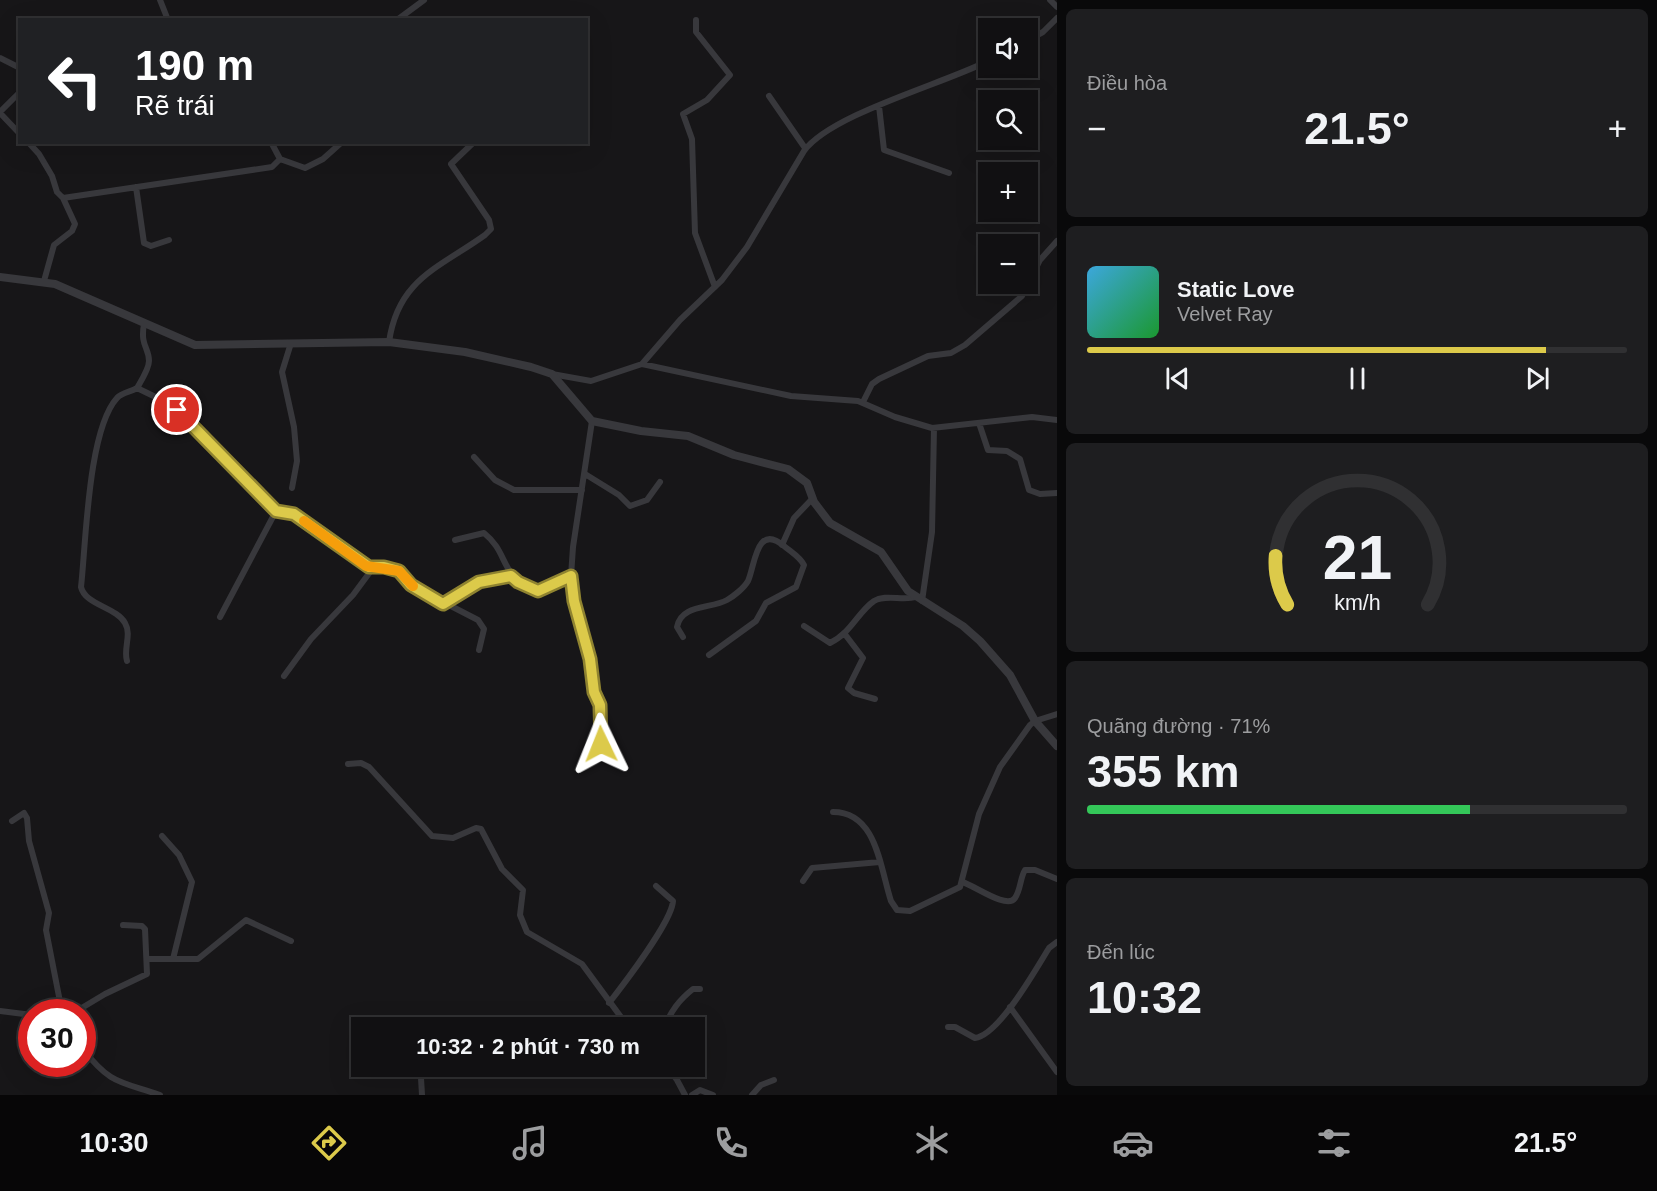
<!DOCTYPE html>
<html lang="vi">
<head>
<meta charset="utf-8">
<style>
	body { margin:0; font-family:Helvetica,sans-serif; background:#1e1e20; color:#f1f3f6; height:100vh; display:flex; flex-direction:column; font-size:22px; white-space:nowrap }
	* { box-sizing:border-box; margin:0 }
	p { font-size:20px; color:#9c9d9f }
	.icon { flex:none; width:33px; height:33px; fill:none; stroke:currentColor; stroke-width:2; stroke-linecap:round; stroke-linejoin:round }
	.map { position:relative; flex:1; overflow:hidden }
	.details { display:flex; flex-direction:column; gap:9px; padding:9px; background:#09090a; width:600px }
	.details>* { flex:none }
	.guide { position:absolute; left:18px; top:18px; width:570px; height:126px; border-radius:0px; box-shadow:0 6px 24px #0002,0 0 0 2px #303032; background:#202124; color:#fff; overflow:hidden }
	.buttons { position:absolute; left:978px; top:18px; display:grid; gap:12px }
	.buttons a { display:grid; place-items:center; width:60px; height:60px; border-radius:0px; background:#111012; box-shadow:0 6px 24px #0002,0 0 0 2px #303032; font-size:30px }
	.speed { position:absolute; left:18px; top:999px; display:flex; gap:12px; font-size:30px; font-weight:700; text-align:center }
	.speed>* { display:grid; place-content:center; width:78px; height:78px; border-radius:50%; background:#111012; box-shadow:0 6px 24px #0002,0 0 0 2px #303032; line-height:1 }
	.speed .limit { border:9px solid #d22; background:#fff; color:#111 }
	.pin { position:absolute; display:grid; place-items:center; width:51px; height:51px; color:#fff; margin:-26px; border:3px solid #fff; border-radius:50%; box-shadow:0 2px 6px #0007 }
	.me { position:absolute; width:66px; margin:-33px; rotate:358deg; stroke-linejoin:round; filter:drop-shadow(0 0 4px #0008) }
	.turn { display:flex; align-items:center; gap:21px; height:126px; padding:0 18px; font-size:27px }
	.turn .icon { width:78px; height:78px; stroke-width:2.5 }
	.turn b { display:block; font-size:42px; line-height:51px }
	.big { font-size:45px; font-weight:700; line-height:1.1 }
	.details .card { flex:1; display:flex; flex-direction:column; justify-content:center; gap:9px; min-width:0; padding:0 21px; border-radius:9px; background:#1e1e20 }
	.details .dial { align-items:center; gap:0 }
	.dial svg { height:156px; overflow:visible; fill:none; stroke:#303032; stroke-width:7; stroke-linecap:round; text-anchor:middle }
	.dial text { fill:#f1f3f6; stroke:none }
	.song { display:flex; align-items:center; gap:18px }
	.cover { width:72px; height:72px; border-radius:9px; background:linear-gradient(135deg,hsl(200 70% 55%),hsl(130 70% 35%)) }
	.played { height:6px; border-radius:3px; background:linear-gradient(90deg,#dcca4a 85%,#303032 85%) }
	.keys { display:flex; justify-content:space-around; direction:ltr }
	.heat { display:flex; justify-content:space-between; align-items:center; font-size:33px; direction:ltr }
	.charge { height:9px; border-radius:4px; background:linear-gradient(90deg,#34c759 71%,#303032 0) }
	.trip { position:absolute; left:351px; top:1017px; width:354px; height:60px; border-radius:0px; background:#111012; box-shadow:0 6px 24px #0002,0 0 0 2px #303032; font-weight:700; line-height:60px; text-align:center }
	.tabs { display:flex; height:96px; justify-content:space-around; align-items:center; background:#070607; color:#9c9d9f }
	.tabs .icon { width:42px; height:42px }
	.tabs .active { color:#dcca4a }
	.tabs b { font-size:27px; color:#f1f3f6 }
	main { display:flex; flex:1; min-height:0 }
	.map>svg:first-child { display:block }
</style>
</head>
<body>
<main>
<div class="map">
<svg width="1057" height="1095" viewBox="0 0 1057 1095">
	<rect width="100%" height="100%" fill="#171618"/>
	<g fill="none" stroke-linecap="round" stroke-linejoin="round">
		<path stroke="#38383c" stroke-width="6" d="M 160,0 L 168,20
			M 1050,0 L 1057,7
			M 397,20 L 424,0
			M 696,20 L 696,32 L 730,75 L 707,100 L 683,114 L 692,139 L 695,233 L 715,287
			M 1028,40 L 1043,32 L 1057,18
			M 0,58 L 20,68
			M 769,96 L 805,148
			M 879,106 L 884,150 L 949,173
			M 0,112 L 20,92
			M 0,113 L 20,134
			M 28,142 L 39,154 L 52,176 L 57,192 L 63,198 L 75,224 L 72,231 L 54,245 L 44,281
			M 280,159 L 305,168 L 323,159 L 342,142
			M 136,187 L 144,243 L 151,246 L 169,240
			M 63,198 L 272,167 L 280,159 L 271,142
			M 389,342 C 398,279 439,268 485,235 L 491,229 L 489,220 L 451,164 L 474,142
			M 291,343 L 282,372 L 294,427 L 297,461 L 292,488
			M 642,364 L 791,396 L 858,401 L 895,417 L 932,428 L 1032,417 L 1057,420
			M 552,374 L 591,381 L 642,364 L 680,320 L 722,280 L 747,247 L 804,151 C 831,114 943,84 988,61
			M 137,388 L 170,404 L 191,421 L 276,511 L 220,617
			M 863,402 L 872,384 L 879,379 L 928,356 L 951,353 L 965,345 L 1022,296 L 1040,260 L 1057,241
			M 979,423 L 988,450 L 1007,451 L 1020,459 L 1029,490 L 1040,494 L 1057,493
			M 474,457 L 495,480 L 514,490 L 582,490
			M 585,474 L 619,495 L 630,506 L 647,500 L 660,482
			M 276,511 L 291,512 L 366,565 L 399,571 L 414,587 L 478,620 L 484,629 L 479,650
			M 455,540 L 484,533 C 510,554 498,575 536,591 L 571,576
			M 782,545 L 794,518 L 813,498
			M 922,601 L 932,532 L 934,428
			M 446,605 C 466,588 484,579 511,576
			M 804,626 L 830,643 C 851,633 858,612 874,601 C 885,594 903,601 916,597
			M 844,633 L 863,658 L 848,688 L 854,693 L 875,699
			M 683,637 L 677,627 C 681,604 711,609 727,600 C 734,596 744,588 748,581 C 755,566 756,522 784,546 C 791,552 800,557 804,565 L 796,587 L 766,603 L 756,621 L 709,655
			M 127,661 C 123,649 132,635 125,623 C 116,607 85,605 81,587 C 86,543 88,430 117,398 C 122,392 131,392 137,388 C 141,381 149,369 149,361 C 149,347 140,346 144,324
			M 284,676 L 311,639 L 353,595 L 373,568
			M 588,748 L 599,748 L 601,744 L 600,705 L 574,601 L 571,576 L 573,547 L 592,421
			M 348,764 L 361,763 L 369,767 L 432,836 L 453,838 L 476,828 L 481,829 L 502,869 L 523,890 L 520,915 L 527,932 L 582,964 L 629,1028
			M 833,812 C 877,812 880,868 891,901 L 897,910 L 910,911 L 960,887 L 979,814 L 1000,767 L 1030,725 L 1035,721 L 1057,714
			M 12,821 L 24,813 L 27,818 L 29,841 L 49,913 L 46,930 L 62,1012
			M 162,836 L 179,855 L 192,882 L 173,959
			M 803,881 L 812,868 L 880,862
			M 962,882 C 974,885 1007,910 1015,898 C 1021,889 1020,878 1025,870 L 1035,870 L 1057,879
			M 148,959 L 198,959 L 246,920 L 291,941
			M 609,1003 C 623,985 672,921 673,901 L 656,886
			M 1010,1007 L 1057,1072
			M 0,1011 L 32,1015
			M 75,1012 L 105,994 L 147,974 L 145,929 L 142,926 L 123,925
			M 948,1027 L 955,1027 L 975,1038 C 999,1035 1036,969 1049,948 L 1057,942
			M 664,1028 C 671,1011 679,1000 693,989 L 700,989
			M 82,1048 C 111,1085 119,1081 160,1095
			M 666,1066 L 677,1080 L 685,1095
			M 421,1078 L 422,1095
			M 692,1095 L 700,1090 L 713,1095
			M 752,1095 L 761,1085 L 774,1080"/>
		<path stroke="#38383c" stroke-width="8" d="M 0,277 L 55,284 L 195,345 L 389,342 L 465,352 L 531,367 L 552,374 L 592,421 L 641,431 L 688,436 L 734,455 L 788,469 L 807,483 L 814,502 L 830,523 L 881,552 L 908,591 L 963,626 L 980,641 L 1010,675 L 1035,721 L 1057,746"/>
	</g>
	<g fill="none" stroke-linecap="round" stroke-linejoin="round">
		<g stroke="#8f8330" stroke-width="15">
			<path id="route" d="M 177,410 L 276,511 L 294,514 L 369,567 L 384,567 L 399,571 L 411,585 L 443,604 L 479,582 L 511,576 L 518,582 L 538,591 L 571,576 L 574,601 L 590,659 L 594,692 L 600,705 L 601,744"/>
		</g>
		<use href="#route" stroke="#dcca4a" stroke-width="10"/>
		<path stroke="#f59e0b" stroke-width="10" d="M 304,521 L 366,566 L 399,571 L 413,586"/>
	</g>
</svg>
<div class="buttons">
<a><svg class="icon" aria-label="sound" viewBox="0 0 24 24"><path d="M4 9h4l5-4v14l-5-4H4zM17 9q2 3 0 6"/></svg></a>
<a><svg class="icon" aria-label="search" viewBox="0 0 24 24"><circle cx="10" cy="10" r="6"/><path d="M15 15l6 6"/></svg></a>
<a>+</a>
<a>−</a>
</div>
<div class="speed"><div class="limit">30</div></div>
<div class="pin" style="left:177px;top:410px;background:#d93025"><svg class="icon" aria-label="arrive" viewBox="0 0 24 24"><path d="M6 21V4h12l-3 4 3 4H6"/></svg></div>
<svg class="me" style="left:601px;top:744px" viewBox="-20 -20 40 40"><path d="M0-17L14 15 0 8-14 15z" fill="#dcca4a" stroke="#fff" stroke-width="4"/></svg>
<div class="trip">10:32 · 2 phút · 730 m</div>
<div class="guide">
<div class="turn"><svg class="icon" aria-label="left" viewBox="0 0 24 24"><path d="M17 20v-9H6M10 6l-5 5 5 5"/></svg><div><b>190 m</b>Rẽ trái</div></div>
</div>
</div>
<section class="details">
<div class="card"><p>Điều hòa</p>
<div class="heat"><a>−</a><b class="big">21.5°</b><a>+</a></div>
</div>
<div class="card">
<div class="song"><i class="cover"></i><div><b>Static Love</b><p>Velvet Ray</p></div></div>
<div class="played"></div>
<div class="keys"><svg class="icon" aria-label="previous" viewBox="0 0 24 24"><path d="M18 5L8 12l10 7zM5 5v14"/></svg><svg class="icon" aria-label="pause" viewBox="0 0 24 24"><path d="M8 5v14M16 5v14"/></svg><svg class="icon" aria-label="next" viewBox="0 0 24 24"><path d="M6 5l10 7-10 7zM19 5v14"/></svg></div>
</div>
<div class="card dial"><svg viewBox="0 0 100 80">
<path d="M14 69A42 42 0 1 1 86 69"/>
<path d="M14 69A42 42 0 0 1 8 44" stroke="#dcca4a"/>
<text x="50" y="56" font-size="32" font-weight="700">21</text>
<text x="50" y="72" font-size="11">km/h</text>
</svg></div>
<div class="card"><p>Quãng đường · 71%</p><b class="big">355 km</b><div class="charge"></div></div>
<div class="card"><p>Đến lúc</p><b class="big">10:32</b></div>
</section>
</main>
<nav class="tabs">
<b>10:30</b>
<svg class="icon active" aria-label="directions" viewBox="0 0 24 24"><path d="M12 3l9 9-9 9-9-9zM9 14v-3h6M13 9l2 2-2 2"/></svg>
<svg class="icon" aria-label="music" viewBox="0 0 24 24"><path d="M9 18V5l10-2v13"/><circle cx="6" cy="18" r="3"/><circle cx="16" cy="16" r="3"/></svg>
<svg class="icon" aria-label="phone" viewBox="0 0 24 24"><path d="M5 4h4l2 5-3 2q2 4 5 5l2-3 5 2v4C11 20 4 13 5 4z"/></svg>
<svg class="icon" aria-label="climate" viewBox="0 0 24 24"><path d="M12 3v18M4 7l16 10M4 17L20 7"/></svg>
<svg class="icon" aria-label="car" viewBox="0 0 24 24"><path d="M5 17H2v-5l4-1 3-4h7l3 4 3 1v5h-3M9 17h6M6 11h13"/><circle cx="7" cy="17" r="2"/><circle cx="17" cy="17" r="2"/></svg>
<svg class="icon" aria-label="filters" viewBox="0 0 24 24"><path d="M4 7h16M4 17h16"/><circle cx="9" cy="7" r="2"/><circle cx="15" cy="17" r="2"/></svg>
<b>21.5°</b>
</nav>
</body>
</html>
